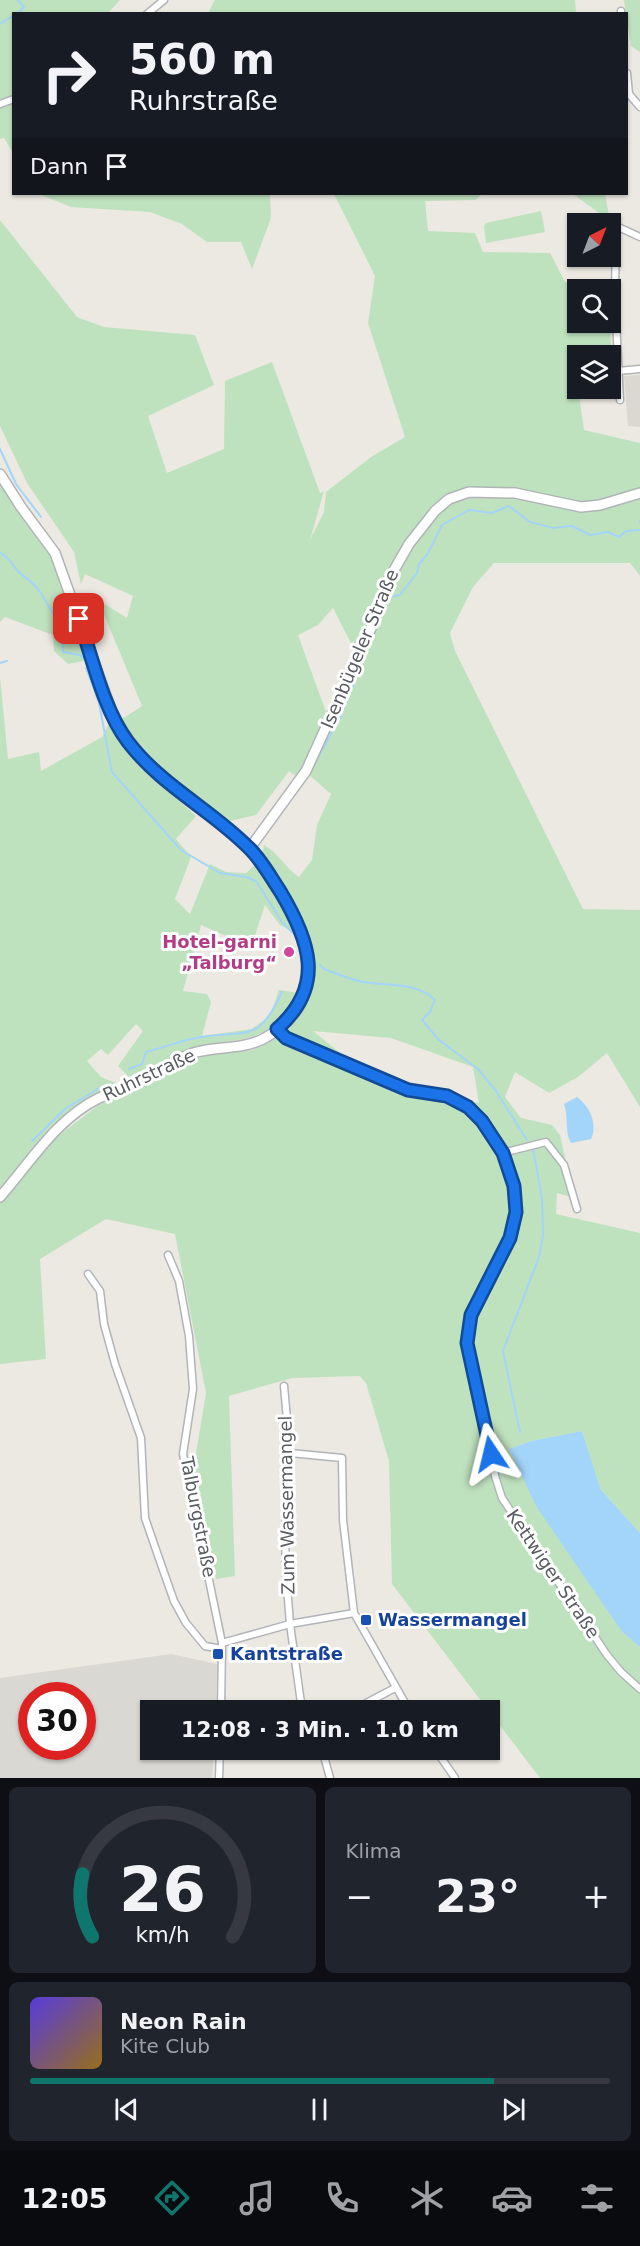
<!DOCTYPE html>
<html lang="de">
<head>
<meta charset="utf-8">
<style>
	body { margin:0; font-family:"DejaVu Sans",sans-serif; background:#20242c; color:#f1f3f6; height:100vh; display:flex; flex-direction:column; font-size:22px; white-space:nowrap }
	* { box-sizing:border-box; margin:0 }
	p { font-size:20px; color:#9ea1a6 }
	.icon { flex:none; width:33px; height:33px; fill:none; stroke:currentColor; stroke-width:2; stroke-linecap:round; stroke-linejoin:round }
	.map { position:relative; height:1778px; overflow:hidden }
	.side { display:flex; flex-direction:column; gap:9px; padding:9px; background:#0d0f14; flex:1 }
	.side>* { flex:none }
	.guide { position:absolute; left:12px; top:12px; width:616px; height:183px; border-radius:0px; box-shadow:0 2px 4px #0004; background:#171b24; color:#f1f3f6; overflow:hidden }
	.needle { width:39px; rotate:42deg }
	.buttons { position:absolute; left:567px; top:213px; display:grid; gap:12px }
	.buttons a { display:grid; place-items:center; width:54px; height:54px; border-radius:0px; background:#171b24; box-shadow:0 2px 4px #0004; font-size:30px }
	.speed { position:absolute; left:18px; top:1682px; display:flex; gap:12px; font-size:30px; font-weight:700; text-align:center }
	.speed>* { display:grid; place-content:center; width:78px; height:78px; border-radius:50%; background:#171b24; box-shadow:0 2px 4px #0004; line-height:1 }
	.speed .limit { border:9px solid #d22; background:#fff; color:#111 }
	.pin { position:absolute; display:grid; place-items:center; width:51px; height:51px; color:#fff; margin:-26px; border-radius:12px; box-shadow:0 3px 9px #0006 }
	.me { position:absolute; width:66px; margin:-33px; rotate:350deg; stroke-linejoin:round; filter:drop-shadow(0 0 4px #0008) }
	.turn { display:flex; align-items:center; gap:21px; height:126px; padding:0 18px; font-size:27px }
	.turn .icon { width:78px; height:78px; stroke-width:2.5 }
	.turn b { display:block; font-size:42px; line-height:51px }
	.then { display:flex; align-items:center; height:57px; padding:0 18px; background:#0003; gap:12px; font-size:22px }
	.big { font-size:45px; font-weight:700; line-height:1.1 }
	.side .card { flex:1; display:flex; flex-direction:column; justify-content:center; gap:9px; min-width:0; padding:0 21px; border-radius:9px; background:#20242c }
	.side .dial { align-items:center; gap:0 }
	.dial svg { height:156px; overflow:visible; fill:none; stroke:#363941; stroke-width:7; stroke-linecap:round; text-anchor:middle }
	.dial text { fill:#f1f3f6; stroke:none }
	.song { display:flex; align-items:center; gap:18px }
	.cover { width:72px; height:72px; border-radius:9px; background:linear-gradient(135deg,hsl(250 70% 55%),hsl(40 70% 35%)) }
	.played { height:6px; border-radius:3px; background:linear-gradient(90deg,#0f766e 80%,#363941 80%) }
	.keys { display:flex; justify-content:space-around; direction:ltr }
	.heat { display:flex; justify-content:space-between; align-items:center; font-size:33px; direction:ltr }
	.side .tiles { flex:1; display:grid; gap:9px; grid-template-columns:1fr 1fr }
	.card:last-child { grid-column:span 2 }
	.trip { position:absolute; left:140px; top:1700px; width:360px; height:60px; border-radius:0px; background:#171b24; box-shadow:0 2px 4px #0004; font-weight:700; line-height:60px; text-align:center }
	.tabs { display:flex; height:96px; justify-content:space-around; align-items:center; background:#090b0e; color:#9ea1a6 }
	.tabs .icon { width:42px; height:42px }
	.tabs .selected { color:#0f766e }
	.tabs b { font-size:27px; color:#f1f3f6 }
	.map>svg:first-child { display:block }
</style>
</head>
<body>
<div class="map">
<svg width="640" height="1778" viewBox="0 0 640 1778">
	<rect width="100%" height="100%" fill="#ebe9e1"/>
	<path fill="#dad8d3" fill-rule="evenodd" d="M 171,1654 L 217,1664 L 216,1710 L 150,1710 L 150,1749 L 214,1749 L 212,1778 L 0,1778 L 0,1678 ZM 32,1695 L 82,1695 L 82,1746 L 32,1746 Z"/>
	<path fill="#dbd8cf" d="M 640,375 L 640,427 L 628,426 L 624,376 Z"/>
	<path fill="#bfe2be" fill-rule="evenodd" d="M 0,0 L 120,0 L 108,13 L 14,14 L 13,95 L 0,100 Z
		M 215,0 L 575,0 L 576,13 L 208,13 Z
		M 624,0 L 640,0 L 640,52 L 631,46 Z
		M 13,103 L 13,153 L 4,138 L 0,139 L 0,108 Z
		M 39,194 L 270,194 L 271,218 L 252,269 L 241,242 L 207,242 L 182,224 L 150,212 L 71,207 Z
		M 334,194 L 482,194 L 476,200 L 425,201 L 428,231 L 475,233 L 483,252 L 550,253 L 565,282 L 602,289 L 578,290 L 578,322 L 610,323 L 612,363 L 610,356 L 578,356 L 578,388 L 584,430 L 640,443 L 640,576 L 630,563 L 494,563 L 473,587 L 450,633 L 455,651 L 583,909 L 640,910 L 640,1107 L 607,1053 L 578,1077 L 549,1093 L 515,1072 L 505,1097 L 521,1118 L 552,1125 L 560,1135 L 574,1198 L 557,1193 L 556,1214 L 640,1233 L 640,1533 L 601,1490 L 582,1431 L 531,1441 L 509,1449 L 537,1506 L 622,1632 L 640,1647 L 640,1778 L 540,1778 L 392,1584 L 389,1461 L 366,1383 L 360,1376 L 292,1378 L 229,1396 L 235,1576 L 216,1579 L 193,1471 L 206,1393 L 175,1234 L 106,1219 L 40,1259 L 46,1359 L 0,1364 L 0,1203 L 58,1136 L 100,1104 L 143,1088 L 184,1062 L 202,1056 L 253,1050 L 268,1043 L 285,1028 L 312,978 L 313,959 L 305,929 L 262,857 L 264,845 C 278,852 285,868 299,877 L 312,860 L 317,825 L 331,794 L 309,775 L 294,775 L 289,771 L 256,815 L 230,821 C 189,792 147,763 122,719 L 142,706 L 98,600 L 127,618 L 133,596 L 85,574 L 81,584 L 74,552 L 27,483 L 0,426 L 0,220 L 77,317 L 104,327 L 195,335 L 214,385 L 148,416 L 167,473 L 224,449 L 225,381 L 272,362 L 320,493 L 324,491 L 310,540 L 324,512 L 326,492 L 371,457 L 405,437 L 368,323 L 375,276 ZM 333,608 L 356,653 L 326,712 L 298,635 L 318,625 ZM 313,1031 L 391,1038 L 473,1067 L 479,1103 L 394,1083 L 345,1057 Z
		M 573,194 L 605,194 L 610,221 Z
		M 541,211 L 545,232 L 486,243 L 484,226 L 486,223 Z
		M 0,481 C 13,503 29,522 43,543 C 65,577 75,621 88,660 L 68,664 L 54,651 L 53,635 L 5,617 L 0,622 Z
		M 0,677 L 8,759 L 39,752 L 41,771 L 102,737 L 109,723 L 129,755 L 196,816 L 176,839 L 191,857 L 175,899 L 190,914 L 210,864 L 226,872 L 246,873 L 256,864 L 285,911 L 301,945 L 290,930 L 280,925 L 265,905 L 251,947 L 201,925 L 183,991 L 207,994 L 211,1002 L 202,1036 L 252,1029 L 270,1016 L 279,990 L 299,993 C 260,1054 242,1032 185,1051 C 167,1057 149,1071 132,1080 L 118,1066 L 143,1031 L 136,1024 L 108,1055 L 101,1049 L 87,1061 L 101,1077 L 121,1085 C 91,1097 62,1115 40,1139 C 26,1156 15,1175 0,1191 Z"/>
	<path fill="#a3d4f9" d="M 577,1097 C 590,1107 598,1124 591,1139 L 571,1143 C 564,1131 569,1117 564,1104 Z
		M 582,1431 L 601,1490 L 640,1533 L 640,1647 L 622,1632 L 536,1506 L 509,1449 L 531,1441 Z"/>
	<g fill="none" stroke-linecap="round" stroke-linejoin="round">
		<path stroke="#a3d4f9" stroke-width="2" d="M 17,14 L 24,7 L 18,0
			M 0,24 L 14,15
			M 0,449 L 16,484 L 41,517
			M 640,521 L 640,522
			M 0,553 C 8,556 11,563 17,570 C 23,577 31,580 38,589 C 47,601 51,613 62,625 L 63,652 L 80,655 L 83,658
			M 385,603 L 389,597 L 400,595 L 417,573 L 419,564 L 427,555 L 442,525 L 469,510 L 492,513 L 509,506 L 530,522 L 553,528 L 572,526 L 590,535 L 608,532 L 619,537 L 626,531 L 640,530
			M 0,663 L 7,661
			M 86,668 L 99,703 L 112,772 L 181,850 L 220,873 L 246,877 L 256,881 L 282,922 L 296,936
			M 312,768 L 338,722 L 377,626
			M 320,965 L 324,969 C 335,973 347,978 359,981 C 383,987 418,981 435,1000 L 430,1012 L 422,1020 L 439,1040 L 478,1069 L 496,1091 L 527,1140
			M 129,1069 L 142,1064 L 146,1052 C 163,1048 179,1041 196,1038 C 245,1028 257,1047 282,992
			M 32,1141 L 65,1109 L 101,1087
			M 520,1432 L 503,1351 L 539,1257 L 543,1236 L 542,1198 L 533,1149"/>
		<g stroke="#b1b4b8" stroke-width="9">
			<path id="street" d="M 621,11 L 621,14
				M 147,14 L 164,0
				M 627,73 L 629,94 L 640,107
				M 0,104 L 14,99
				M 618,371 L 640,369
				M 620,400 L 615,301 L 616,226 L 640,237
				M 277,1029 L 286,1038 L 408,1091 L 447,1096 L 468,1107 L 482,1121 L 503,1153 L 514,1186 L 516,1212 L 510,1238 L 472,1315 L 467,1343 L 472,1374 L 490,1440 L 495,1476 L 502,1498 L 607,1655 L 621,1672 L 640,1689
				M 503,1153 L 546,1142 L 564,1165 L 577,1209
				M 168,1255 L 179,1281 L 189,1336 L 193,1389 L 183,1454 L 222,1643 L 221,1710
				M 88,1274 L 100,1291 L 104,1324 L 115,1364 L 141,1438 L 145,1518 L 162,1567 L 174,1601 L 186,1623 L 205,1646 L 222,1649
				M 284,1386 L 290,1453 L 285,1534 L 286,1574 L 290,1624 L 302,1710
				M 290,1453 L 342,1458 L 343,1520 L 354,1613 L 409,1710
				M 222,1643 L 290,1624 L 354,1613
				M 353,1710 L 395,1688
				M 322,1749 L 330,1778
				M 435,1749 L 455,1778
				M 219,1778 L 220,1749"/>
		</g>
		<g stroke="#b0b4b8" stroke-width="12">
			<path id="secondary" d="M 0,474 L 21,507 L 55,553 L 113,715 C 136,757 168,785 205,813 C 224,827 246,841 260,860 C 300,914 343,996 263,1039 C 241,1050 216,1046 193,1053 C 174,1060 158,1073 141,1082 C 128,1089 112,1092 99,1098 C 56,1119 30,1163 0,1197
				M 250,848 L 306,771 L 372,626 L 389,579 L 409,544 L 435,511 L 449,499 L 469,492 L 515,493 L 581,507 L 600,505 L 640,493"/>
		</g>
		<use href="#street" stroke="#fff" stroke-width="6"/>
		<use href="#secondary" stroke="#fff" stroke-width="9"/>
	</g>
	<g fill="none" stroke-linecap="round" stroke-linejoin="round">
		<g stroke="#114b97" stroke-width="15">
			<path id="route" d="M 79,619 C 92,657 104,711 128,742 C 162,786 210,809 248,847 C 261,859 270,876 280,891 C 310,941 326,986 277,1029 L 286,1038 L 408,1090 L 447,1096 L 468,1107 L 482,1121 L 503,1153 L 514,1186 L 516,1212 L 510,1238 L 471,1315 L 467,1343 L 491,1454"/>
		</g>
		<use href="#route" stroke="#1a73e8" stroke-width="10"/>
	</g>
	<circle fill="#d1479c" stroke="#fff" stroke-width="2" cx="289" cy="952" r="6"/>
	<g fill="#1a4fb4" stroke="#fff" stroke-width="2">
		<rect x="360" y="1614" width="12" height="12" rx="3"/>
		<rect x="212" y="1648" width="12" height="12" rx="3"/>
	</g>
	<g text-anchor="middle" stroke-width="6" stroke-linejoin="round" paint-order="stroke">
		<g font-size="18" fill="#595d61" stroke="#fff">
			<text transform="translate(360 649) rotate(-67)" y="6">Isenbügeler Straße</text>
			<text transform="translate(149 1075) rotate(-25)" y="6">Ruhrstraße</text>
			<text transform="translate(287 1505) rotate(-91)" y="6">Zum Wassermangel</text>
			<text transform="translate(198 1517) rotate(79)" y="6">Talburgstraße</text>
			<text transform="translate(553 1574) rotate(56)" y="6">Kettwiger Straße</text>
		</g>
		<g font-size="18" font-weight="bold" fill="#b23c85" stroke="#fff" text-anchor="end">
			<text x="277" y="948">Hotel-garni<tspan x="277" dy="21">„Talburg“</tspan></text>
		</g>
		<g font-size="18" font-weight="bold" fill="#164399" stroke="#fff" text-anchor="start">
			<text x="378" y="1626">Wassermangel</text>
			<text x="230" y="1660">Kantstraße</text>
		</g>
	</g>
</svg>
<div class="buttons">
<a><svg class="needle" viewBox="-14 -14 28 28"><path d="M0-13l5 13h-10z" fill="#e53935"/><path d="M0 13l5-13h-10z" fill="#9ea1a6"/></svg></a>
<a><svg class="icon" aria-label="search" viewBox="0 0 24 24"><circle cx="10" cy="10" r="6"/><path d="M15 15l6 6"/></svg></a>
<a><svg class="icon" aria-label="layers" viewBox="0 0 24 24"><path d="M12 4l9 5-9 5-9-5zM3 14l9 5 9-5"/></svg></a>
</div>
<div class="speed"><div class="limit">30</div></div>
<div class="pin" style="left:79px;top:619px;background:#d93025"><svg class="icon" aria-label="arrive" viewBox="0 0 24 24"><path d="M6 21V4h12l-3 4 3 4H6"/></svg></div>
<svg class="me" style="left:491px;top:1454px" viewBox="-20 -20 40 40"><path d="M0-17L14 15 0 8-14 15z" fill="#1a73e8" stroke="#fff" stroke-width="4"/></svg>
<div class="trip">12:08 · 3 Min. · 1.0 km</div>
<div class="guide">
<div class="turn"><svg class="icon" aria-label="right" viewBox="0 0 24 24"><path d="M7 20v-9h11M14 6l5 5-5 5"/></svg><div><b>560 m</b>Ruhrstraße</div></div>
<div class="then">Dann<svg class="icon" aria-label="arrive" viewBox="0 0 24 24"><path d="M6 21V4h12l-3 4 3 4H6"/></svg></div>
</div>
</div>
<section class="side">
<div class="tiles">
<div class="card dial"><svg viewBox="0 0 100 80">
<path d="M14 69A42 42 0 1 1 86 69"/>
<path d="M14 69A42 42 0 0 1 9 37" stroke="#0f766e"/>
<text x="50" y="56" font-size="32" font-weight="700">26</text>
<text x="50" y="72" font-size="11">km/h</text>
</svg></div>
<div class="card"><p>Klima</p>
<div class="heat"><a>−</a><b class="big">23°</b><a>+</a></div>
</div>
<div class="card">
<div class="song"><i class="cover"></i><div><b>Neon Rain</b><p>Kite Club</p></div></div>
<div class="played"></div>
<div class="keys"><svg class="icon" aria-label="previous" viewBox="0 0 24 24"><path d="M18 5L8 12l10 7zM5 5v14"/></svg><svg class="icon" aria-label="pause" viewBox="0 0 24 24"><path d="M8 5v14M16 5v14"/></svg><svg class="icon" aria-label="next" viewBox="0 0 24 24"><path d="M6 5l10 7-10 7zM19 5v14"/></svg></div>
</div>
</div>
</section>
<nav class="tabs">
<b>12:05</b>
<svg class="icon selected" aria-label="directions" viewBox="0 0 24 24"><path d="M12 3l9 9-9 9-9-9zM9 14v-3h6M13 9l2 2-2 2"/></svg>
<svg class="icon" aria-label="music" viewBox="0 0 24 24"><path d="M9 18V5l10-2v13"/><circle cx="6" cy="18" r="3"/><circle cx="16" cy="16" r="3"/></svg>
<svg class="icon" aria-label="phone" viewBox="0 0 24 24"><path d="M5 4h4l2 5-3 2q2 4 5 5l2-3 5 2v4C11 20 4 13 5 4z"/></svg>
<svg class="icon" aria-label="climate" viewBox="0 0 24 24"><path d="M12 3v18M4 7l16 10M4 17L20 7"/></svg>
<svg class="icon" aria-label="car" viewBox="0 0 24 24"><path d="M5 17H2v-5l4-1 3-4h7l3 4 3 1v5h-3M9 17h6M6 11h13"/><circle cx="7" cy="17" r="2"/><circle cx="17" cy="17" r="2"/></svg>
<svg class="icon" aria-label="filters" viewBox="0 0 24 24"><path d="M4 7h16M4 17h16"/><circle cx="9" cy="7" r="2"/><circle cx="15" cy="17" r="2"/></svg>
</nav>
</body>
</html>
